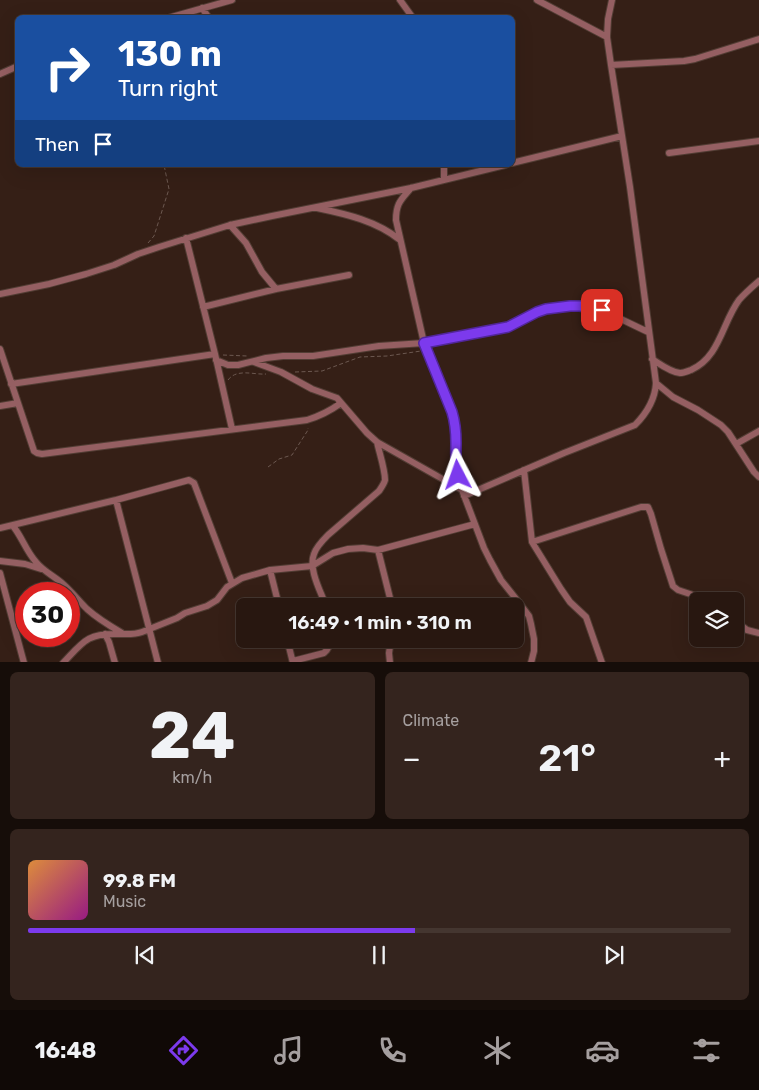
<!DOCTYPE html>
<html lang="en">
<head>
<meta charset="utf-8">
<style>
	body { margin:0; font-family:Rubik,sans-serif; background:#34241e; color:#f1f3f6; height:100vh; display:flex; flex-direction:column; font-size:19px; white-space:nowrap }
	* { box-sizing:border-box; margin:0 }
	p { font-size:16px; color:#a59f9f }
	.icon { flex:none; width:28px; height:28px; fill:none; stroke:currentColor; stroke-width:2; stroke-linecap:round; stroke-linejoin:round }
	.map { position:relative; height:662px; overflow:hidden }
	.sheet { display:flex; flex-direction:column; gap:10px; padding:10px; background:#160d09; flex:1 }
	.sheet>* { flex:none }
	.banner { position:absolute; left:15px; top:15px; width:500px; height:152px; border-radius:8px; box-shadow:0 5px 20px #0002,0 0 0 1px #443630; background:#1a4fa0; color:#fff; overflow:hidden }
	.controls { position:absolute; left:689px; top:592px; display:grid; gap:10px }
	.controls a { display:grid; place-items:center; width:55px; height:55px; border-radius:8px; background:#281710; box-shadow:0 5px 20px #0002,0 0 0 1px #443630; font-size:25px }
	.speed { position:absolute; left:15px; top:582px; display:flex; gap:10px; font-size:25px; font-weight:700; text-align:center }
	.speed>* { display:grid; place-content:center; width:65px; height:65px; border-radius:50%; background:#281710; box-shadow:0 5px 20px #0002,0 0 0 1px #443630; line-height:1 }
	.speed .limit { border:8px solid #d22; background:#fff; color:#111 }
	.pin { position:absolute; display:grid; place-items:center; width:42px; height:42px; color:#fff; margin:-21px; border-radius:10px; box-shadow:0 2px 8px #0006 }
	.me { position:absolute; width:55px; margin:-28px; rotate:356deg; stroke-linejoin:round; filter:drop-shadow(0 0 4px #0008) }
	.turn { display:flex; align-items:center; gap:18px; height:105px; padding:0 20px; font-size:22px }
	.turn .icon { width:65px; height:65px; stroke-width:2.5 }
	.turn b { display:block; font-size:35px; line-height:42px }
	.then { display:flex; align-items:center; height:48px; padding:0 20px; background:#0003; gap:10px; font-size:19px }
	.big { font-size:38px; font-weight:600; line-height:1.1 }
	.sheet .widget { flex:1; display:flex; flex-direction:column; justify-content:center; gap:8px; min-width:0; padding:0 18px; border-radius:8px; background:#34241e }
	.sheet .dial { align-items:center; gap:0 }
	.dial b { font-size:65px; line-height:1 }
	.song { display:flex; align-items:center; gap:15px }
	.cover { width:60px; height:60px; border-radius:8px; background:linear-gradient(135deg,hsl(30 70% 55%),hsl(310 70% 35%)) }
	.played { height:5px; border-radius:2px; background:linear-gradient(90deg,#7c3aed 55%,#443630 55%) }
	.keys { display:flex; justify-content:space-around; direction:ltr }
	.heat { display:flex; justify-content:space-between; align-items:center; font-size:28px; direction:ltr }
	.sheet .tiles { flex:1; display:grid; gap:10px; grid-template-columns:1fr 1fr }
	.widget:last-child { grid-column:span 2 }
	.trip { position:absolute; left:236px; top:598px; width:288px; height:50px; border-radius:8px; background:#281710; box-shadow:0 5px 20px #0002,0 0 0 1px #443630; font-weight:600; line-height:50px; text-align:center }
	.tab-bar { display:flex; height:80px; justify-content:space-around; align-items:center; background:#100906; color:#a59f9f }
	.tab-bar .icon { width:35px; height:35px }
	.tab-bar .on { color:#7c3aed }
	.tab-bar b { font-size:22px; color:#f1f3f6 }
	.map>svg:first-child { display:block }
</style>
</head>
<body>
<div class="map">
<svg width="759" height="663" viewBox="0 0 759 663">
	<rect width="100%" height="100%" fill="#351f16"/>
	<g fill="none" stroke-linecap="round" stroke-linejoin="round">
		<g stroke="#523d34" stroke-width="8">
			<path id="minor" d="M 400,0 L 413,18
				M 537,0 L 607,37
				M 202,8 L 209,18
				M 168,18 L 232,0
				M 611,65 L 684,61 L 695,59 L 759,39
				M 0,74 L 18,66
				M 669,153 L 759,141
				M 512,163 L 622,136
				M 444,180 L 444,165
				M 411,188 C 401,200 396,203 396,220 L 424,343 L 453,411 L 455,422 L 456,468 L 462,490 L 484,548 L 490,560 L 501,580 L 517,600 L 529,616 L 531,624 L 534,639 L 534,651 L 531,663
				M 317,208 C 346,214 377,221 400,240
				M 230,225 L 246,243 L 262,272 L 276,289
				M 186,238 L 215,354 L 232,429
				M 0,294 L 49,284 L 86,274 L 114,265 L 138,254 L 159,247 L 230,225 L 272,216 L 411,188 L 505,165
				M 203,307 L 276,289 L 349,275
				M 0,349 L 34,451 L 37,453 L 42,454 L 307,420 C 320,416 330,411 341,403
				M 652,359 C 660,364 670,372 680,373 C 684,373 688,371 691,370 C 720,357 722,323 739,300 C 745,293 752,287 759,281
				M 216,360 L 228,365 L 238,365 L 266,358 L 283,356 L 313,356 L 379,346 L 424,343 L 508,327 L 537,312 L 546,309 L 571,305 L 591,307 L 602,310 L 648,332
				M 254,362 L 281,372 L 312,389 L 337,398 L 367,433 L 377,442 L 462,490
				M 656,383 L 673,397 L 698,410 L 721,425 L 728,432 L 754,472 L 759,477
				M 11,384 L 215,354
				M 0,406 L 18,403
				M 736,444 L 759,431
				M 524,470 L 532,542 L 561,589 L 570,602 L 586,617 L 602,663
				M 464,496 L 564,453 L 635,425 C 647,413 655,400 656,383 L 630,187 L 611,65 L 607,37 L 608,19 L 612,0
				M 116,500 L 158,663
				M 13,526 C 22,537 26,551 36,562 C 43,571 54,576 63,584 C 72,592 79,601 87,609 C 98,619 110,626 122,633
				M 0,528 L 116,500 L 189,480 L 194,483 L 232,583
				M 532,542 L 641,507 L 648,507 L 651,514 L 661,549 L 673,586 L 678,590 L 711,601
				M 378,550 L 392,606
				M 0,561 L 25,564 L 41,569
				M 270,570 L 279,606
				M 0,573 L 24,663
				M 326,606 C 321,592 308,569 314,554 C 316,547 323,540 328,535 L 379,491 C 381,488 384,484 385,480 C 385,469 379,452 377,442
				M 370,606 L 390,600
				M 735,621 L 747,630 L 759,633
				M 105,634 L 109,642 L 115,663
				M 287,639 L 293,663
				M 293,661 L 324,653 C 329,649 330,645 330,639
				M 63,663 C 83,642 87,633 118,634 C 126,634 134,635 142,632 L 177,618 L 185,613 L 207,606 L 217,600 L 227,587 L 242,578 L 270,570 L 312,566 L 333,553 L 348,549 L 363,548 L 378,550 L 475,524
				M 390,663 L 389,653 L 391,639"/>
		</g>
		<path stroke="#6c5850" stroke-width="1" stroke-dasharray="4 2.5" stroke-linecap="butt" d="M 148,243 L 154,236 L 169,189 L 164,165
			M 223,355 L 247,356
			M 295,372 L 322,371 L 360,357 L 387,356 L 421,351
			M 228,380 C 237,368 254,375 266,374
			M 268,467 L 279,459 L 292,455 L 308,430 L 308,428"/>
		<use href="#minor" stroke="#955f62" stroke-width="6"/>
	</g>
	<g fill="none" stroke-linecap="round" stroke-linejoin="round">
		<g stroke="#51269a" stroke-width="12">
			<path id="route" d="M 458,475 C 455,464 456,454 456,443 C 456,432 455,422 452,412 L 424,343 L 508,327 L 537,312 L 546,309 L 570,306 L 580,306 L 602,310"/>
		</g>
		<use href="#route" stroke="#7c3aed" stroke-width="9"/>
	</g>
</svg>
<div class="controls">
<a><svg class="icon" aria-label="layers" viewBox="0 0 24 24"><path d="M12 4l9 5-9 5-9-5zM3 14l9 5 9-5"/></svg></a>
</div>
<div class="speed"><div class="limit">30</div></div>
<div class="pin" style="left:602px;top:310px;background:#d93025"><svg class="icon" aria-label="arrive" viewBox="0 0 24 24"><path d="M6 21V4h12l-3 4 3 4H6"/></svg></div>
<svg class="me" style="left:458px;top:475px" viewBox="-20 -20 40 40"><path d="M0-17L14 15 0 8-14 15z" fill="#7c3aed" stroke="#fff" stroke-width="4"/></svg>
<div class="trip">16:49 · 1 min · 310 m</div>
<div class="banner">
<div class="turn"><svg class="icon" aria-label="right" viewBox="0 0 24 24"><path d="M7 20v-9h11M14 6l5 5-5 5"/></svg><div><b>130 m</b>Turn right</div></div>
<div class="then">Then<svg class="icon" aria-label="arrive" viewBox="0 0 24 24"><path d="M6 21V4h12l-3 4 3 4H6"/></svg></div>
</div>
</div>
<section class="sheet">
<div class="tiles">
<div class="widget dial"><b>24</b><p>km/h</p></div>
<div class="widget"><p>Climate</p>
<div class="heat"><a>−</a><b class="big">21°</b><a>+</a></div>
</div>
<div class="widget">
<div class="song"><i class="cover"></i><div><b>99.8 FM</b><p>Music</p></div></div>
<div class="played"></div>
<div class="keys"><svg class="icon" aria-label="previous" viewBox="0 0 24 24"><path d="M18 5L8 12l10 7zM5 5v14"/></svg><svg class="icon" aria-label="pause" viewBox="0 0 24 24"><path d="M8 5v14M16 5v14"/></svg><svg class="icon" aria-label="next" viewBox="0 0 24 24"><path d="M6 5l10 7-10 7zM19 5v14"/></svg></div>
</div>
</div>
</section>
<nav class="tab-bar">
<b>16:48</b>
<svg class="icon on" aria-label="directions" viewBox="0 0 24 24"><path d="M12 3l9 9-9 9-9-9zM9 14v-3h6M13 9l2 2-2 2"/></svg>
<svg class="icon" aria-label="music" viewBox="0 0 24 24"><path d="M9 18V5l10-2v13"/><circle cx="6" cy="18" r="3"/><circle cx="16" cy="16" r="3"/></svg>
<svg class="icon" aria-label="phone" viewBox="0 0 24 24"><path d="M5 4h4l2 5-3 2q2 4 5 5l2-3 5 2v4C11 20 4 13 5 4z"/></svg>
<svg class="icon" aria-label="climate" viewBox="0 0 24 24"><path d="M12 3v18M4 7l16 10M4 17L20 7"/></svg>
<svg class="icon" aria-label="car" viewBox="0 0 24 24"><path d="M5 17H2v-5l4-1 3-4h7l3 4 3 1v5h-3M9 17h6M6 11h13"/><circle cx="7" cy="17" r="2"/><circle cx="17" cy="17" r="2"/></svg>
<svg class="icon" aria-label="filters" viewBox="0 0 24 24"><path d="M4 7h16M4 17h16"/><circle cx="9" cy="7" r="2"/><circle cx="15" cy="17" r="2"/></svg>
</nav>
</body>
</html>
